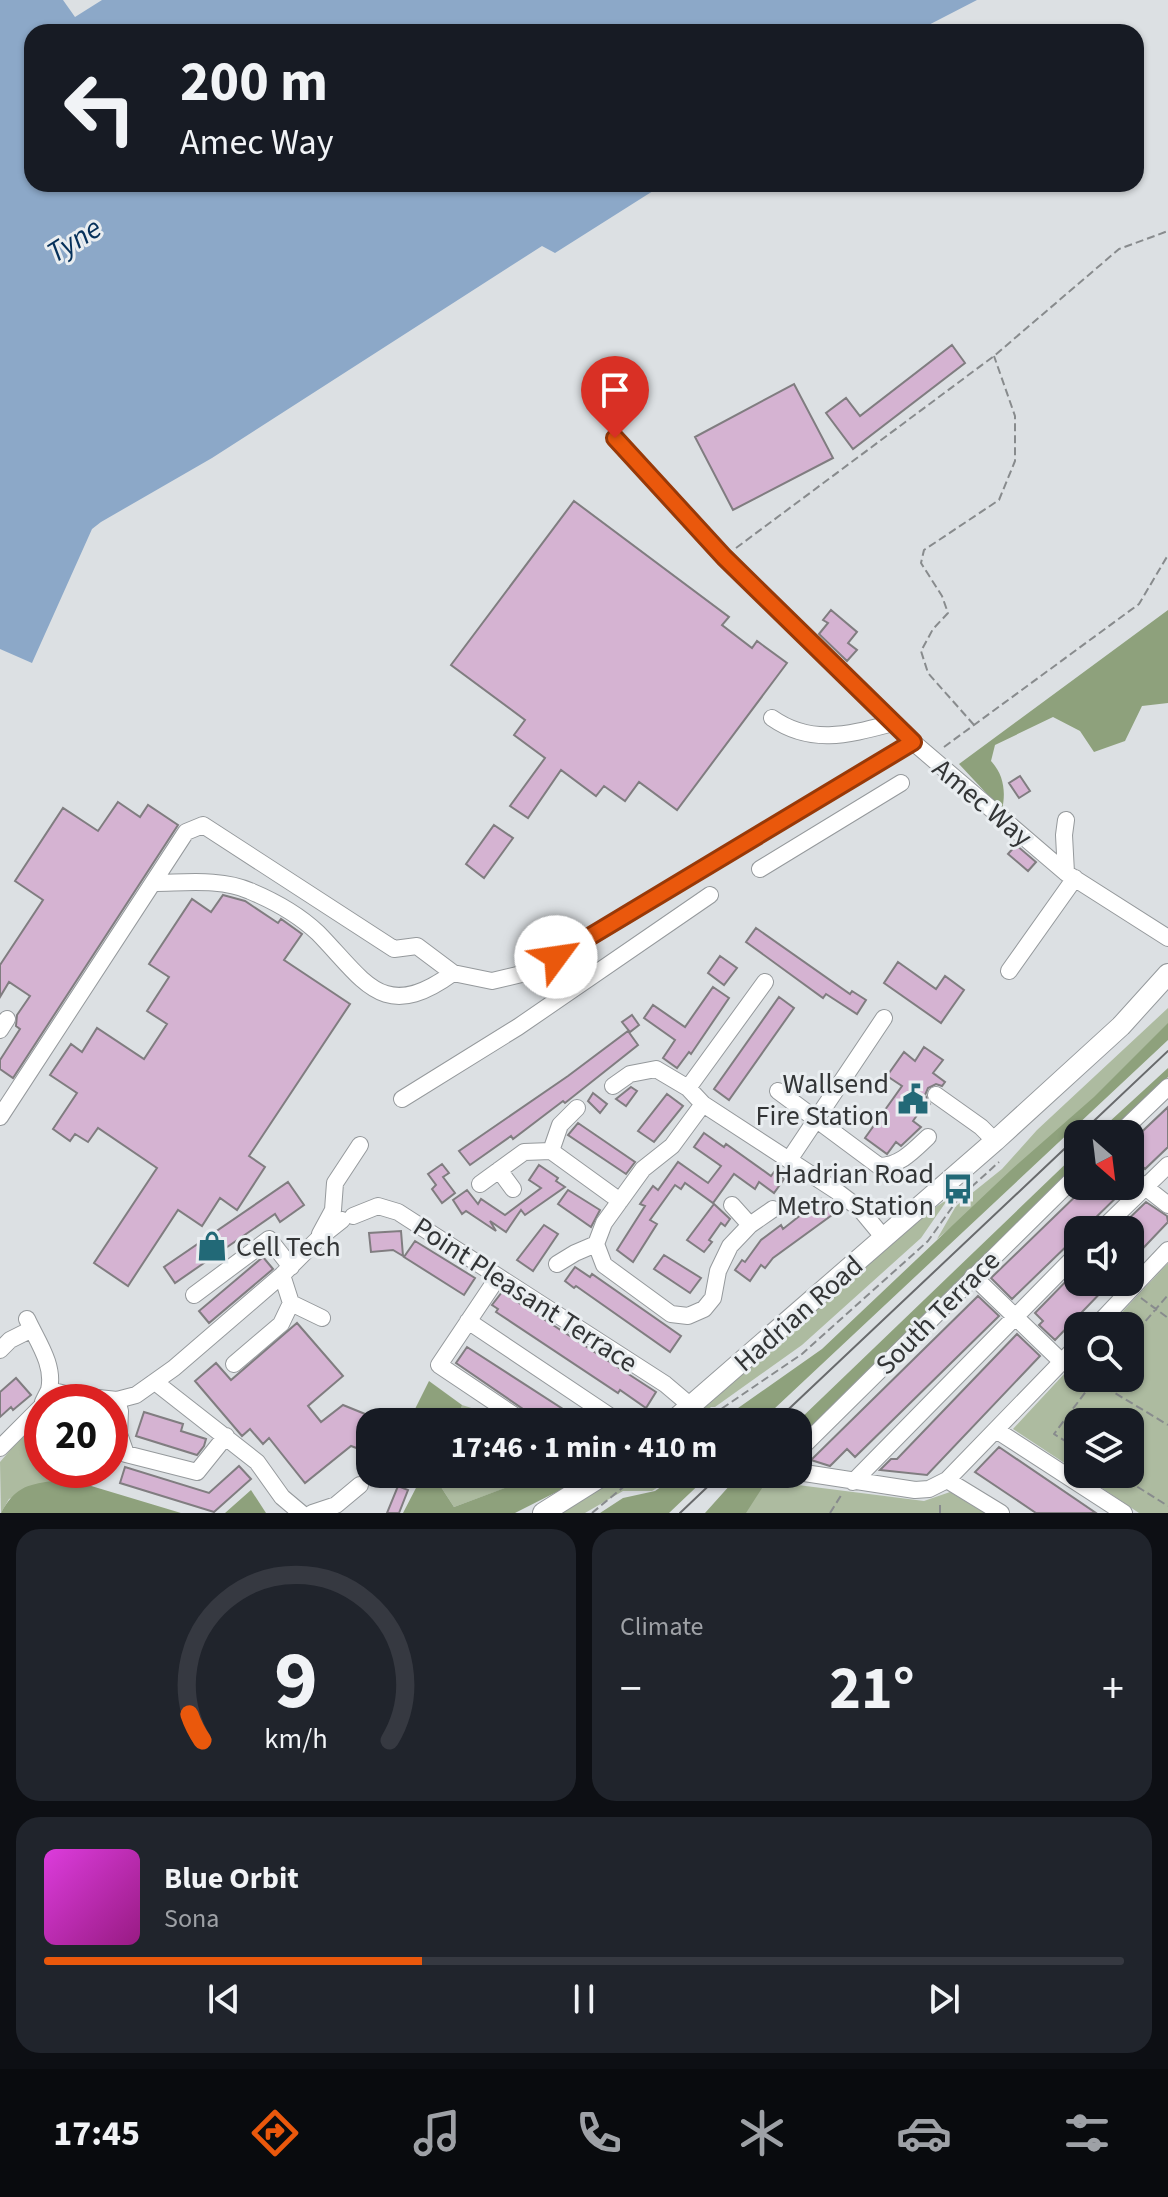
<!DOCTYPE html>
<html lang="en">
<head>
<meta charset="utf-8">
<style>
	body { margin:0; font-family:"Source Sans 3",sans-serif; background:#20242c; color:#f1f3f6; height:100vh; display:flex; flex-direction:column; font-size:30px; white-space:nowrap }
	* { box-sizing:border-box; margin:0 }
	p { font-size:26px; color:#9ea1a6 }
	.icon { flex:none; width:44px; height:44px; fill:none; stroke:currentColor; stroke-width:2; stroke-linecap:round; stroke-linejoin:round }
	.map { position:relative; height:1513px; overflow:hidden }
	.side { display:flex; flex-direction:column; gap:16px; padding:16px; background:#0d0f14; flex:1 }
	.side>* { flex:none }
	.top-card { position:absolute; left:24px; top:24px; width:1120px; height:168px; border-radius:24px; box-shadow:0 2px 6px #0004; background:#171b24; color:#f1f3f6; overflow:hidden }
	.needle { width:52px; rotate:152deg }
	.fabs { position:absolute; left:1064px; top:1120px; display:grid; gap:16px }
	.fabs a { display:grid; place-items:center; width:80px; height:80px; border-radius:16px; background:#171b24; box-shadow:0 2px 6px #0004; font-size:40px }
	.speed { position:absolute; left:24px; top:1384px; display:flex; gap:16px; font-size:40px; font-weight:700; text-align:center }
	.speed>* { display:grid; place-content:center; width:104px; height:104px; border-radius:50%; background:#171b24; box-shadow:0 2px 6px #0004; line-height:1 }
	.speed .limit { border:12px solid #d22; background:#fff; color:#111 }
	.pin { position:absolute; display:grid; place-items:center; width:68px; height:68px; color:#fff; margin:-82px -34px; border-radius:50% 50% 50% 0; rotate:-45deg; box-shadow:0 0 8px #0007 }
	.pin .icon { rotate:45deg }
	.me { position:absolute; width:88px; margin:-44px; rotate:59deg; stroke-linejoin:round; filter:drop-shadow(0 0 6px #0008) }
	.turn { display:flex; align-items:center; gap:28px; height:168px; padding:0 24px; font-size:36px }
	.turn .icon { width:104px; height:104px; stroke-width:2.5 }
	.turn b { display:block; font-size:56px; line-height:68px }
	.big { font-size:60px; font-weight:700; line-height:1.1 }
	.side .card { flex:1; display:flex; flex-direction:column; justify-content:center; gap:12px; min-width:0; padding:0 28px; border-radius:24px; background:#20242c }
	.side .dial { align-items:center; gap:0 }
	.dial svg { height:208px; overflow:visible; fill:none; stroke:#363941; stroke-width:7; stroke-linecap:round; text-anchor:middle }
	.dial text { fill:#f1f3f6; stroke:none }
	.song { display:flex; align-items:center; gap:24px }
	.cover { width:96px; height:96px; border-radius:12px; background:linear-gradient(135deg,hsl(300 70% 55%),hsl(310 70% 35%)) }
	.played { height:8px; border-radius:4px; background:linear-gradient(90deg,#ea580c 35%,#363941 35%) }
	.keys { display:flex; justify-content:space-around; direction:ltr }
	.heat { display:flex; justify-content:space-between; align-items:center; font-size:44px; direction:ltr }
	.side .tiles { flex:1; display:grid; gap:16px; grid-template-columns:1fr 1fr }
	.card:last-child { grid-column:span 2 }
	.trip { position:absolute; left:356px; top:1408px; width:456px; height:80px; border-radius:24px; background:#171b24; box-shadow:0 2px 6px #0004; font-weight:700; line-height:80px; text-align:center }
	.menu { display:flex; height:128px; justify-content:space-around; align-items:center; background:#090b0e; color:#9ea1a6 }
	.menu .icon { width:56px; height:56px }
	.menu .active { color:#ea580c }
	.menu b { font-size:36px; color:#f1f3f6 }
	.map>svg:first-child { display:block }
</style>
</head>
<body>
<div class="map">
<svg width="1168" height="1513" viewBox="0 0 1168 1513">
	<rect width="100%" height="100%" fill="#dce0e3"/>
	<path fill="#adbba0" d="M 1168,1008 L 1168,1030 L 1018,1173 L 937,1239 L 956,1206 L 1002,1169 L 1037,1130 Z
		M 948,1199 L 921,1238 L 802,1345 L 715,1407 L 711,1407 L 694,1422 L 682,1422 L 904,1228 Z
		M 1168,1263 L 1168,1513 L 1139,1513 L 1081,1474 L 1130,1474 L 1130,1422 L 1078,1422 L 1078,1472 L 1013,1429 L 1078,1359 L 1078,1378 L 1130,1378 L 1130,1326 L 1109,1326 Z
		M 462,1405 L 484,1412 L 499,1422 L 458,1422 Z
		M 42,1423 L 42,1470 L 72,1473 L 69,1481 L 52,1481 L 9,1499 L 1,1513 L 0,1462 L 18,1441 Z
		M 445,1474 L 535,1474 L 535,1477 L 454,1507 L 441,1487 Z
		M 617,1474 L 679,1474 L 652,1491 L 623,1491 L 585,1513 L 558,1513 Z
		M 768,1474 L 790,1484 L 924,1501 L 950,1492 L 985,1513 L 740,1513 Z"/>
	<path fill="#8ea17c" d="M 1168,610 L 1168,703 L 1142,706 L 1125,741 L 1094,752 L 1080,731 L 1053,717 L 995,745 L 991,761 C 1004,775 1006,792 1002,810 L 959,764 Z
		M 1168,1023 L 1168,1040 L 760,1422 L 746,1422 L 731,1413 L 822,1349 L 1011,1170 L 1094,1097 Z
		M 1168,1068 L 1168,1077 L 1109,1134 L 1096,1134 Z
		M 1078,1152 L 1078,1165 L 798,1441 L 797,1422 Z
		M 429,1381 L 462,1405 L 458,1422 L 427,1422 L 415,1409 Z
		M 408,1474 L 445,1474 L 441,1487 L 454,1507 L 534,1477 L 535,1474 L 592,1474 L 515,1513 L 403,1513 L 417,1486 L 405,1480 Z
		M 680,1474 L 710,1474 L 669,1513 L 600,1513 L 623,1498 L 655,1491 Z
		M 740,1474 L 771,1474 L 746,1513 L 705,1513 Z
		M 52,1481 L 78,1482 L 181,1513 L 1,1513 C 15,1488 25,1485 52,1481 Z
		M 251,1490 L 266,1513 L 225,1513 Z"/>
	<path fill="#8ca8c8" d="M 0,0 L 63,0 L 75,17 L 102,0 L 977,0 L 915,32 L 32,32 L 32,184 L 664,184 L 555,253 L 542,246 L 212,458 L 101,522 L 92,529 L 32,663 L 0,649 Z"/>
	<path fill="#d5b3d2" stroke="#807d80" stroke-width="2" d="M 952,345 L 965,363 L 853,449 L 826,413 L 846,398 L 860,416 Z
		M 794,384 L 833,458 L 733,510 L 695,437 Z
		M 574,501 L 729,617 L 722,625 L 752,648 L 757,641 L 787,663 L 677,810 L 639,782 L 625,801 L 604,786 L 596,796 L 561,770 L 528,818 L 510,806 L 545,758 L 514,735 L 525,720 L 451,665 Z
		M 831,610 L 857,632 L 848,643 L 857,650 L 847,661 L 819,634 L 828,623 L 823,620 Z
		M 1020,776 L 1030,791 L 1019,798 L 1009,783 Z
		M 118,802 L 140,817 L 148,805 L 178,825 L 13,1078 L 0,1069 L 0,1060 L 20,1029 L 16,1026 L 17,1015 L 30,996 L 9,982 L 0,997 L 0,965 L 43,900 L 15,881 L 63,808 L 98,831 Z
		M 494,825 L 513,838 L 484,878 L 466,864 Z
		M 1016,845 L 1036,862 L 1028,871 L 1008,854 Z
		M 223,895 L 245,901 L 278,923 L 281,919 L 302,934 L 284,960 L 350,1004 L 249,1156 L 265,1167 L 237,1210 L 220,1198 L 202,1226 L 178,1210 L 128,1286 L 94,1263 L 157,1168 L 98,1128 L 88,1142 L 75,1134 L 70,1141 L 53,1129 L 77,1093 L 50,1075 L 71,1044 L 82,1052 L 97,1028 L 144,1059 L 167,1024 L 147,1011 L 169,977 L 149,964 L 192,899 L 211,912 Z
		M 756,928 L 850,994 L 852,991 L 866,1000 L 857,1014 L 826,994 L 823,998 L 746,942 Z
		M 720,956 L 737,968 L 724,985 L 708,973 Z
		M 898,962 L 936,989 L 945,976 L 964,990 L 941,1023 L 884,983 Z
		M 713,987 L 729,998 L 691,1054 L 689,1052 L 677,1068 L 663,1058 L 675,1040 L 644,1018 L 653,1005 L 685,1027 Z
		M 779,997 L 794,1008 L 729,1100 L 714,1089 Z
		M 632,1015 L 639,1025 L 630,1032 L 622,1022 Z
		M 628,1031 L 638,1045 L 565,1103 L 563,1101 L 513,1139 L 511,1136 L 470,1165 L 459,1151 L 568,1076 Z
		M 924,1047 L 943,1060 L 933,1073 L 945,1082 L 942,1086 L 936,1084 L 928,1088 L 925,1095 L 930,1104 L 928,1106 L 925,1104 L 913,1121 L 921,1127 L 901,1146 L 896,1142 L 887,1154 L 865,1138 L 902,1086 L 887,1076 L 904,1052 L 915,1061 Z
		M 631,1087 L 637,1091 L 626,1106 L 616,1099 Z
		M 593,1093 L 607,1104 L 600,1113 L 588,1101 Z
		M 667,1094 L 683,1106 L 654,1142 L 638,1131 Z
		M 1168,1107 L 1168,1147 L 1145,1169 L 1137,1161 L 1130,1164 L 1130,1143 Z
		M 578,1123 L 635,1162 L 626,1174 L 568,1135 Z
		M 704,1133 L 724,1147 L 726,1144 L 771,1176 L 774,1172 L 784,1179 L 774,1193 L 759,1182 L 755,1189 L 734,1174 L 713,1203 L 685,1183 L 681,1189 L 675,1185 L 650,1220 L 657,1224 L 633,1262 L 617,1250 L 645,1206 L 640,1204 L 653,1186 L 658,1190 L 678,1162 L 708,1183 L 721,1166 L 694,1147 Z
		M 442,1164 L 449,1173 L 443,1177 L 455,1193 L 442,1203 L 432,1189 L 436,1185 L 428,1174 Z
		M 539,1165 L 558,1178 L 556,1181 L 565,1187 L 525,1215 L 521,1210 L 506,1232 L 490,1221 L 496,1231 L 466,1211 L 462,1214 L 453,1200 L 467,1190 L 478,1204 L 481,1199 L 505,1215 L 541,1188 L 529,1180 Z
		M 288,1182 L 304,1205 L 280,1222 L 275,1214 L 175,1283 L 164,1267 Z
		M 1086,1186 L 1127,1187 L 1083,1230 L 1078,1230 L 1078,1235 L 1012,1299 L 991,1278 Z
		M 568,1190 L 600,1210 L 591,1227 L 558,1204 Z
		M 821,1199 L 832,1215 L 773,1258 L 765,1268 L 761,1265 L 750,1281 L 735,1270 L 742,1260 L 745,1262 L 761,1240 L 781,1225 L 783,1229 Z
		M 1146,1202 L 1167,1216 L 1168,1222 L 1130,1262 L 1130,1230 L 1117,1230 Z
		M 714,1204 L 730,1219 L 725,1226 L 721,1223 L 709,1240 L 712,1242 L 704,1252 L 687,1240 Z
		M 544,1225 L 558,1234 L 533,1271 L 517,1260 Z
		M 401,1231 L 403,1256 L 393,1250 L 371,1252 L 369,1233 Z
		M 415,1241 L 475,1278 L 464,1295 L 404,1257 Z
		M 664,1255 L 701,1278 L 690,1293 L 654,1269 Z
		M 263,1257 L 273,1269 L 209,1323 L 199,1311 Z
		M 575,1267 L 590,1277 L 592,1274 L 681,1336 L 670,1352 L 576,1286 L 574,1288 L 565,1281 Z
		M 1078,1269 L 1078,1282 L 1111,1282 L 1055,1340 L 1039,1325 L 1043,1321 L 1035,1313 Z
		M 502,1292 L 656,1392 L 646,1408 L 620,1390 L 618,1393 L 496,1312 L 498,1309 L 492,1305 Z
		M 978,1296 L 999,1316 L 855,1457 L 847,1449 L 830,1466 L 811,1460 Z
		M 297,1323 L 343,1376 L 308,1406 L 321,1422 L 343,1405 L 370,1416 L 370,1453 L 351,1446 L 305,1483 L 269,1438 L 263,1444 L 250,1429 L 242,1436 L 195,1381 L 216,1363 L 231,1380 Z
		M 1017,1334 L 1040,1356 L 927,1475 L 880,1470 L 891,1459 L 897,1459 Z
		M 467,1347 L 583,1422 L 542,1422 L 456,1363 Z
		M 16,1378 L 31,1395 L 13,1410 L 11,1407 L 0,1417 L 0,1392 Z
		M 144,1412 L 183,1424 L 181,1431 L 206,1439 L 204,1446 L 197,1455 L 136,1436 Z
		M 999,1447 L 1096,1513 L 1036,1513 L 975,1472 Z
		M 239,1466 L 251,1479 L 214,1512 L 120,1483 L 125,1467 L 209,1493 Z
		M 398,1486 L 408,1490 L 399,1513 L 387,1513 Z"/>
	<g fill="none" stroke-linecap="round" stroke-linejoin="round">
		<g stroke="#95999c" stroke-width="18">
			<path id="minor" d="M 615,438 L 724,557 L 913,742 L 1066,873 L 1168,938
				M 772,718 C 812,746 851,734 893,723
				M 1066,820 L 1064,835 L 1066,873
				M 760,869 L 901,783
				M 153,883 C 184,883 221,878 250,891 C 274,901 299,915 318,933 C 365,981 383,1024 453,973
				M 1009,971 L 1075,878
				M 0,1030 L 7,1019
				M 613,1086 L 630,1074 L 656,1069 L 688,1088 L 703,1104 L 835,1190 L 860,1209 L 884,1238
				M 688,1088 L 765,982
				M 778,1091 L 879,1166 C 900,1166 913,1151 928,1137
				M 936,1095 L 981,1127 L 995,1141
				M 402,1099 L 518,1027 L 710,895
				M 703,1104 L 672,1146 L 643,1169 L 604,1223 L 596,1244 L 604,1265 L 671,1314 L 688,1316 L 704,1309 L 713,1298 L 718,1271 L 730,1246 L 750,1225 L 773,1209
				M 0,1117 L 186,832 L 203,825 L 394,949 L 417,946 L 453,973 L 492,981 L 534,971 L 913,742
				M 1119,1134 L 1168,1087
				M 551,1151 L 560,1125 L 577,1108
				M 789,1160 L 884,1018
				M 499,1170 L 513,1189
				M 1130,1175 L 1168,1205
				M 480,1184 L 524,1152 L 551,1151 L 620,1201
				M 732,1205 L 750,1225
				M 353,1216 L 378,1206 L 398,1212 L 665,1384 L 691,1406
				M 1101,1230 L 1168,1165
				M 320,1234 L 333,1210 L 335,1183 L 360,1145
				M 557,1264 L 575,1253 L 596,1244
				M 282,1275 L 291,1303 L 322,1318
				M 973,1276 L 1062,1362
				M 498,1277 L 439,1365 L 524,1422
				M 194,1295 L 269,1239 L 291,1267
				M 27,1319 C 37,1341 55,1365 49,1390
				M 468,1321 L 617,1421
				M 1096,1326 L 1168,1250
				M 0,1350 L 10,1340 L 32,1329
				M 234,1364 L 281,1324 L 291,1303
				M 155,1382 L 257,1462 L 282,1497 L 301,1513
				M 117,1400 L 120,1411 L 119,1434 L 126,1454 L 197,1472 L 226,1436
				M 43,1402 L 49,1390 L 70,1395 L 117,1400 L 136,1395 L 174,1368 L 282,1275 L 318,1239 L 342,1220
				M 996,1430 L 1124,1513
				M 0,1448 L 42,1406
				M 798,1451 L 1078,1174
				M 798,1472 L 915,1490 L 929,1489 L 947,1480 L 1078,1345
				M 947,1480 L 1001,1513
				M 853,1482 L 1078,1253
				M 312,1513 L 336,1505 L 360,1485"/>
		</g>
		<g stroke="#95999c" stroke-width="22">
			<path id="major" d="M 672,1422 L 995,1141 L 1121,1026 L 1168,974
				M 543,1513 L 605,1474"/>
		</g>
		<path stroke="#888b8d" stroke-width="2" stroke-dasharray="8 4" stroke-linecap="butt" d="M 736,548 L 994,356 L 1119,249 L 1168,231
			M 974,725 L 928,673 L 921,651 L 933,629 L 948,613 L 942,596 L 921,563 L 924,550 L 999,500 L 1015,461 L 1015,416 L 994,356
			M 944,747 L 1139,604 L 1168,555
			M 1141,1298 L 1168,1318
			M 1130,1339 L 1168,1295
			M 1095,1381 L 1168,1425
			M 713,1415 L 722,1422
			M 702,1422 L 802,1354 L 928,1241 L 958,1199 L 999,1162
			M 1078,1449 L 1054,1434 L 1096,1378
			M 1117,1474 L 1168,1506
			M 592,1513 L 639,1474
			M 830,1513 L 842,1494
			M 940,1513 L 940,1502"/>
		<use href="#minor" stroke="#fff" stroke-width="16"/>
		<use href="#major" stroke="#fff" stroke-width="20"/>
		<path stroke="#686a6c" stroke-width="2" d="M 1080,1134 L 1168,1051
			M 775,1422 L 1078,1136
			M 680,1513 L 721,1474"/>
	</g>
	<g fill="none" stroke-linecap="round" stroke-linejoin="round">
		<g stroke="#983908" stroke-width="20">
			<path id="route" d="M 556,957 L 913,742 L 724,557 L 615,438"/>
		</g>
		<use href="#route" stroke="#ea580c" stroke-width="14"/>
	</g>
	<defs>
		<g id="civic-bare" transform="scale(2.4)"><path d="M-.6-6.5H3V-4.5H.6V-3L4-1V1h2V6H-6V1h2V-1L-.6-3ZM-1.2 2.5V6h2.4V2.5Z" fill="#226977" stroke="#e9edf0" stroke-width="2.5" paint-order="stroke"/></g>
		<g id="bus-bare" transform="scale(2.4)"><path d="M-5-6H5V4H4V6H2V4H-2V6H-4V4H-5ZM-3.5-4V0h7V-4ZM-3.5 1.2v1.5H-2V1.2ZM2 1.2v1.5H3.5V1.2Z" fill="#226977" stroke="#e9edf0" stroke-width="2.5" paint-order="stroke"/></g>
		<g id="shop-bare" transform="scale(2.4)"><path d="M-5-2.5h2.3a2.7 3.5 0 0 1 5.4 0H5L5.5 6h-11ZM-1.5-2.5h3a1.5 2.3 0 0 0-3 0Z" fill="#226977" stroke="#e9edf0" stroke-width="2.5" paint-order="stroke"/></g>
	</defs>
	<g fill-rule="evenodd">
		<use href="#civic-bare" x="913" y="1099"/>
		<use href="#bus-bare" x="958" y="1189"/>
		<use href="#shop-bare" x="212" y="1246"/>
	</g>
	<g text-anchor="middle" stroke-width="6" stroke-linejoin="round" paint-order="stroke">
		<g font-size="28" fill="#333536" stroke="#e9edf0">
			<text transform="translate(983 802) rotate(40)" y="10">Amec Way</text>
			<text transform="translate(526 1294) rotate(33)" y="10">Point Pleasant Terrace</text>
			<text transform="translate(937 1312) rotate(-45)" y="10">South Terrace</text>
			<text transform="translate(798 1313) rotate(-41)" y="10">Hadrian Road</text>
		</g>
		<g font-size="28" fill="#333536" stroke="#e9edf0" text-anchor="end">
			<text x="889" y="1093">Wallsend<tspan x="889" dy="32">Fire Station</tspan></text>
			<text x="934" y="1183">Hadrian Road<tspan x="934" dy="32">Metro Station</tspan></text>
			<text x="236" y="1256" text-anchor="start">Cell Tech</text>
		</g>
		<g font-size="30" font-style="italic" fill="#05305a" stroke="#e9edf0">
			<text transform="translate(74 240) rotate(-32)" y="10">Tyne</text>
		</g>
	</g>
</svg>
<div class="fabs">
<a><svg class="needle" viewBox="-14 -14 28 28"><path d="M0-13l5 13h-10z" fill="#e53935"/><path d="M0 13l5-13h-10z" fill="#9ea1a6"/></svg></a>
<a><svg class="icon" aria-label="sound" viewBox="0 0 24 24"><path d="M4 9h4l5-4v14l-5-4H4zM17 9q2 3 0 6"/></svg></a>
<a><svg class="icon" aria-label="search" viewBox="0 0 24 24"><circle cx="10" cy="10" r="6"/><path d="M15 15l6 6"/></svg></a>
<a><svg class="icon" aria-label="layers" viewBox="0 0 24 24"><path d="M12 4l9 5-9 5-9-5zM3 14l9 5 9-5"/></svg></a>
</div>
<div class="speed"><div class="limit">20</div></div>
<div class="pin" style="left:615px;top:438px;background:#d93025"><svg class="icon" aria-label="arrive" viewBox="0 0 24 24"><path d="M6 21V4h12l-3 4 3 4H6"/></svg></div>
<svg class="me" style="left:556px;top:957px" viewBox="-20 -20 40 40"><circle r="19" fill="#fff"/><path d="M0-13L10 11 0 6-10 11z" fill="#ea580c"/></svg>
<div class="trip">17:46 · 1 min · 410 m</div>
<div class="top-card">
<div class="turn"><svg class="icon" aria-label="left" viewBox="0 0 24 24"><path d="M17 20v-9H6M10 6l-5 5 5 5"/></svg><div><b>200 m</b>Amec Way</div></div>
</div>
</div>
<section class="side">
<div class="tiles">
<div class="card dial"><svg viewBox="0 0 100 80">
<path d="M14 69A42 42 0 1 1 86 69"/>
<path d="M14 69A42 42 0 0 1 9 59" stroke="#ea580c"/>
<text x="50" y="56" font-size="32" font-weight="700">9</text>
<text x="50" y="72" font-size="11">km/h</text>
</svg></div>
<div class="card"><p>Climate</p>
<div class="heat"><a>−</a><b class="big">21°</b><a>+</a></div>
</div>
<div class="card">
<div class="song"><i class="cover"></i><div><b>Blue Orbit</b><p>Sona</p></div></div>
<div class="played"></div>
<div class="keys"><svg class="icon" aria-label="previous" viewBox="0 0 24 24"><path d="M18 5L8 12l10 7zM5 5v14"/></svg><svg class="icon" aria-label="pause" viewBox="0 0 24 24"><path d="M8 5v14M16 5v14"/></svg><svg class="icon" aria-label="next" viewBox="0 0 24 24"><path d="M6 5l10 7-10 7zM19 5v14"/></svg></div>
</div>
</div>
</section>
<nav class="menu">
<b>17:45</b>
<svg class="icon active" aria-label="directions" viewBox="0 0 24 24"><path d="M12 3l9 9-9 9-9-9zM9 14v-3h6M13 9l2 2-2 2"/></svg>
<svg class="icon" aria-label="music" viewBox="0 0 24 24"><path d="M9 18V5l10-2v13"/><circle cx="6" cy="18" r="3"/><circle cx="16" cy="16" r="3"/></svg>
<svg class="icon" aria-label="phone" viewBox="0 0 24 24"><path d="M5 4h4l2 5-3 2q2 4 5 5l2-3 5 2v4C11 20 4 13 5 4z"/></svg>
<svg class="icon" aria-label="climate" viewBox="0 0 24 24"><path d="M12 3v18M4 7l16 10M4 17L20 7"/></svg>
<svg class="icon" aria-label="car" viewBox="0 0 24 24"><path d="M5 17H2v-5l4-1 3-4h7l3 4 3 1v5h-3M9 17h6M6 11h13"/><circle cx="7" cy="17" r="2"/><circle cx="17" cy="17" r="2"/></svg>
<svg class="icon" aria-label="filters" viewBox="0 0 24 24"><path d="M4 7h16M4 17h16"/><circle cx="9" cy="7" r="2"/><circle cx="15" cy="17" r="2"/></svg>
</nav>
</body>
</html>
